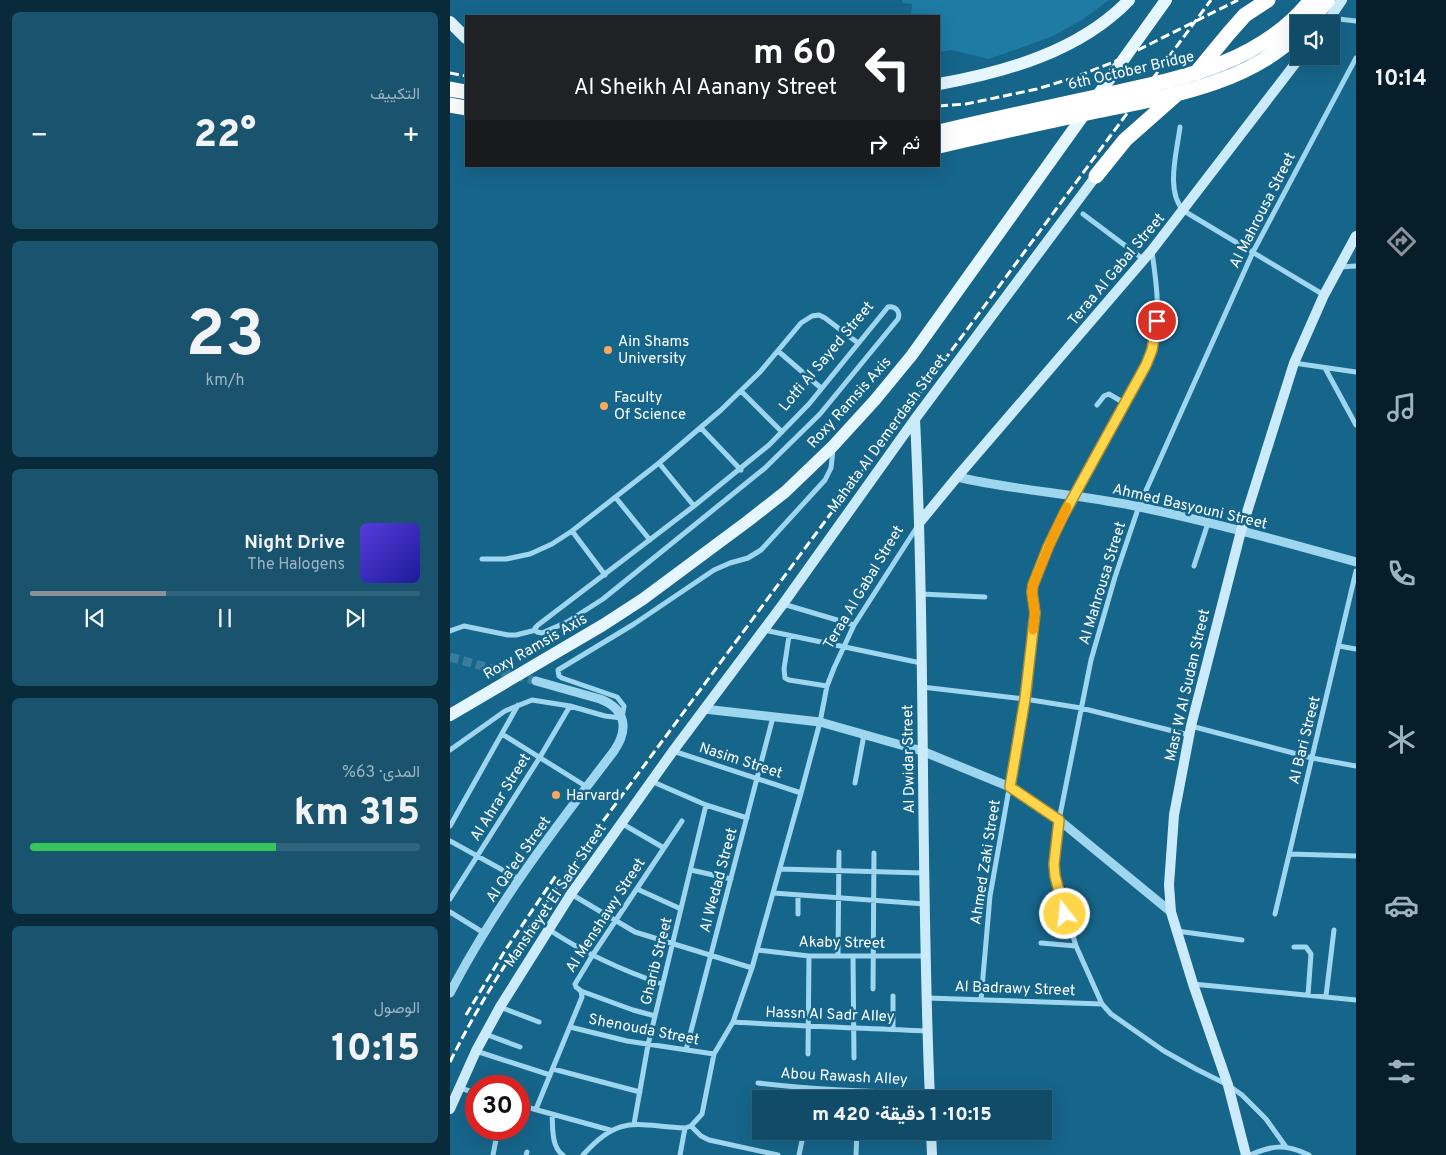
<!DOCTYPE html>
<html lang="ar">
<head>
<meta charset="utf-8">
<style>
	body { margin:0; font-family:Overpass,Vazirmatn,sans-serif; background:#19536e; color:#f1f3f6; direction:rtl; height:100vh; display:flex; flex-direction:column; font-size:19px; white-space:nowrap }
	* { box-sizing:border-box; margin:0 }
	p { font-size:16px; color:#9cb4c0 }
	.icon { flex:none; width:28px; height:28px; fill:none; stroke:currentColor; stroke-width:2; stroke-linecap:round; stroke-linejoin:round }
	.map { position:relative; flex:1; overflow:hidden; direction:ltr }
	.panel { display:flex; flex-direction:column; gap:12px; padding:12px; background:#092a39; width:450px }
	.panel>* { flex:none }
	.guide { position:absolute; left:15px; top:15px; width:475px; height:152px; border-radius:0px; box-shadow:0 5px 20px #0002,0 0 0 1px #30637c; direction:rtl; background:#202124; color:#fff; overflow:hidden }
	.controls { position:absolute; left:840px; top:15px; display:grid; gap:10px }
	.controls a { display:grid; place-items:center; width:50px; height:50px; border-radius:0px; background:#104c68; box-shadow:0 5px 20px #0002,0 0 0 1px #30637c; font-size:25px }
	.speed { position:absolute; left:15px; top:1075px; display:flex; gap:10px; font-size:25px; font-weight:700; text-align:center }
	.speed>* { display:grid; place-content:center; width:65px; height:65px; border-radius:50%; background:#104c68; box-shadow:0 5px 20px #0002,0 0 0 1px #30637c; line-height:1 }
	.speed .limit { border:8px solid #d22; background:#fff; color:#111 }
	.pin { position:absolute; display:grid; place-items:center; width:42px; height:42px; color:#fff; margin:-21px; border:2px solid #fff; border-radius:50%; box-shadow:0 1px 5px #0007 }
	.me { position:absolute; width:55px; margin:-28px; rotate:344deg; stroke-linejoin:round; filter:drop-shadow(0 0 4px #0008) }
	.turn { display:flex; align-items:center; gap:18px; height:105px; padding:0 20px; font-size:22px }
	.turn .icon { width:65px; height:65px; stroke-width:2.5 }
	.turn b { display:block; font-size:35px; line-height:42px }
	.then { display:flex; align-items:center; height:48px; padding:0 20px; background:#0003; gap:10px; font-size:19px }
	.big { font-size:38px; font-weight:800; line-height:1.1 }
	.panel .card { flex:1; display:flex; flex-direction:column; justify-content:center; gap:8px; min-width:0; padding:0 18px; border-radius:8px; background:#19536e }
	.panel .dial { align-items:center; gap:0 }
	.dial b { font-size:65px; line-height:1 }
	.song { display:flex; align-items:center; gap:15px }
	.cover { width:60px; height:60px; border-radius:8px; background:linear-gradient(135deg,hsl(250 70% 55%),hsl(240 70% 35%)) }
	.played { height:5px; border-radius:2px; background:linear-gradient(90deg,#8c9099 35%,#30637c 35%) }
	.keys { display:flex; justify-content:space-around; direction:ltr }
	.heat { display:flex; justify-content:space-between; align-items:center; font-size:28px; direction:ltr }
	.charge { height:8px; border-radius:4px; background:linear-gradient(90deg,#34c759 63%,#30637c 0) }
	.trip { position:absolute; left:302px; top:1090px; width:300px; height:50px; border-radius:0px; background:#104c68; box-shadow:0 5px 20px #0002,0 0 0 1px #30637c; font-weight:800; line-height:50px; text-align:center; direction:rtl }
	main { display:flex; flex:1; min-height:0 }
	.tab-bar { display:flex; flex-direction:column; width:90px; justify-content:space-around; align-items:center; background:#061e2a; color:#9cb4c0 }
	.tab-bar .icon { width:35px; height:35px }
	.tab-bar .on { color:#8c9099 }
	.tab-bar b { font-size:22px; color:#f1f3f6 }
	.map>svg:first-child { display:block }
</style>
</head>
<body>
<main>
<nav class="tab-bar">
<b>10:14</b>
<svg class="icon on" aria-label="directions" viewBox="0 0 24 24"><path d="M12 3l9 9-9 9-9-9zM9 14v-3h6M13 9l2 2-2 2"/></svg>
<svg class="icon" aria-label="music" viewBox="0 0 24 24"><path d="M9 18V5l10-2v13"/><circle cx="6" cy="18" r="3"/><circle cx="16" cy="16" r="3"/></svg>
<svg class="icon" aria-label="phone" viewBox="0 0 24 24"><path d="M5 4h4l2 5-3 2q2 4 5 5l2-3 5 2v4C11 20 4 13 5 4z"/></svg>
<svg class="icon" aria-label="climate" viewBox="0 0 24 24"><path d="M12 3v18M4 7l16 10M4 17L20 7"/></svg>
<svg class="icon" aria-label="car" viewBox="0 0 24 24"><path d="M5 17H2v-5l4-1 3-4h7l3 4 3 1v5h-3M9 17h6M6 11h13"/><circle cx="7" cy="17" r="2"/><circle cx="17" cy="17" r="2"/></svg>
<svg class="icon" aria-label="filters" viewBox="0 0 24 24"><path d="M4 7h16M4 17h16"/><circle cx="9" cy="7" r="2"/><circle cx="15" cy="17" r="2"/></svg>
</nav>
<div class="map">
<svg width="906" height="1155" viewBox="0 0 906 1155">
	<rect width="100%" height="100%" fill="#16658a"/>
	<path fill="#1e7ba4" d="M 452,0 L 659,0 L 632,20 L 601,37 L 539,59 L 502,50 L 489,52 L 489,16 L 461,16 L 462,4 L 452,3 Z"/>
	<g fill="none" stroke-linecap="round" stroke-linejoin="round">
		<path stroke="#397c9c" stroke-width="9" stroke-dasharray="9 4.5" stroke-linecap="butt" d="M 0,657 L 86,681"/>
		<path stroke="#9fd6ef" stroke-width="5" d="M 880,18 L 906,21
			M 730,127 C 727,152 715,192 734,211 L 874,295
			M 633,214 L 693,259
			M 890,267 L 906,266
			M 438,307 C 445,306 451,311 448,319 L 370,414 L 315,468 L 153,599 L 117,622 L 92,633 L 87,632 L 85,628 L 88,625 L 244,506 L 319,445 L 359,404 Z
			M 328,351 L 371,388
			M 844,363 L 906,372
			M 875,368 L 906,425
			M 291,391 L 332,432
			M 647,405 L 654,396 L 659,394 L 676,404
			M 251,428 L 291,470
			M 209,463 L 244,506
			M 166,498 L 200,540
			M 122,531 L 155,575
			M 32,559 L 56,559 L 80,554 L 102,544 L 122,531 L 209,463 L 271,410 L 310,372 L 351,323 L 362,316 L 369,315 L 375,318 L 408,343
			M 744,566 L 758,523
			M 471,594 L 535,597
			M 333,604 L 404,625
			M 314,630 L 471,663
			M 0,631 L 14,626 L 58,635 L 66,635 L 86,630
			M 339,636 L 334,669 L 335,678 L 339,680 L 377,686
			M 889,646 L 906,649
			M 472,687 L 575,699 L 631,708 L 739,735
			M 741,726 L 862,758 L 906,766
			M 52,734 L 137,787
			M 0,750 L 55,711 L 82,700 L 120,706 L 155,716 L 172,718 L 174,706 L 167,697 L 112,678 L 109,676 L 108,670 L 184,624 L 264,570 L 280,563 L 298,558 L 311,550 L 375,480 L 381,468 L 383,450
			M 223,751 L 351,793
			M 201,781 L 256,805 L 297,818
			M 405,783 L 414,735
			M 171,823 L 214,848
			M 0,826 L 68,705
			M 0,841 L 69,879
			M 840,854 L 906,856
			M 330,869 L 474,873
			M 241,870 L 281,879
			M 187,889 L 231,909
			M 323,893 L 475,904
			M 121,894 L 185,932 L 302,968
			M 0,899 L 90,757 L 120,706
			M 0,912 L 34,933
			M 348,914 L 348,895
			M 825,914 L 906,571
			M 98,929 C 134,953 171,970 212,984
			M 727,931 L 792,940
			M 591,943 L 626,946
			M 844,947 L 856,947 L 861,954 L 858,995
			M 307,950 L 359,956 L 476,956
			M 388,956 L 389,852
			M 403,956 L 404,1058
			M 743,984 L 906,1000
			M 423,989 L 424,853
			M 131,991 L 183,1010 L 205,1016
			M 876,996 L 884,930
			M 477,998 L 652,1004
			M 531,1000 L 540,896 L 575,699 L 585,613 L 582,592 L 583,585 C 603,532 630,484 658,435 C 676,403 698,371 705,335 C 710,307 706,280 702,252
			M 50,1007 L 89,1022
			M 283,1022 C 347,1026 412,1028 477,1031
			M 120,1027 L 177,1041 L 264,1054
			M 443,1029 L 443,996
			M 35,1034 L 70,1047
			M 236,1050 L 323,717
			M 26,1051 L 100,1075
			M 358,1054 L 359,956
			M 103,1069 L 190,1092
			M 308,1083 C 365,1090 422,1092 479,1093
			M 10,1088 L 26,1093
			M 360,1099 L 362,1089
			M 69,1105 L 160,1130
			M 86,1109 L 132,997 L 131,991 L 126,987 L 125,984 L 142,956 L 232,821
			M 102,1114 C 103,1127 101,1147 113,1155
			M 69,1123 L 73,1124
			M 184,1124 L 198,1045 L 256,805
			M 241,1126 L 251,1136 L 259,1140 L 328,1155
			M 836,1147 L 816,1119 L 792,1095 L 778,1085 L 746,1069 L 714,1051 L 661,1014 L 652,1004 L 626,946 L 605,876 L 604,863 L 609,820 L 641,660 L 665,577 L 689,506 L 803,252 L 906,58
			M 43,1155 L 48,1129
			M 76,1155 L 77,1152
			M 133,1155 C 170,1113 186,1126 235,1128 L 241,1126 L 252,1114 L 264,1054 L 283,1022 L 302,968 L 351,793 L 370,722 L 377,686 L 384,668 L 404,625 L 467,527
			M 230,1155 L 235,1128
			M 349,1155 L 354,1131
			M 406,1155 L 407,1131
			M 800,1155 C 823,1145 835,1144 859,1155"/>
		<path stroke="#9fd6ef" stroke-width="9" d="M 507,477 C 567,491 629,494 690,507 C 762,522 834,542 906,562
			M 254,709 L 370,722 L 472,751 L 560,787 L 609,820 L 721,912
			M 0,993 C 45,906 105,828 164,751 C 179,729 176,709 150,699 L 86,681"/>
		<path stroke="#ccebfa" stroke-width="10" d="M 876,24 L 892,0
			M 465,419 C 476,645 470,872 480,1099
			M 470,522 L 507,477 L 702,250 L 851,56
			M 0,1109 L 26,1051 L 50,1007 L 121,894 L 223,751 L 333,604 L 465,419 L 646,176
			M 481,1131 L 482,1155
			M 796,1155 L 778,1085 L 743,984 L 721,912 L 719,885 L 724,815 L 741,726 L 791,531 L 844,363 L 874,295 L 906,236"/>
		<path stroke="#e6f6ff" stroke-width="12" d="M 0,22 L 16,38
			M 489,84 C 556,72 630,51 679,0
			M 0,715 L 153,625 L 193,599 L 298,521 L 335,492 L 383,446 L 425,400 L 462,355 L 716,0"/>
		<path stroke="#fff" stroke-width="15" d="M 858,24 L 878,0
			M 746,73 L 779,33 L 795,15 L 818,0
			M 0,89 L 16,92
			M 0,105 L 16,108
			M 489,132 C 539,120 590,109 641,98 C 720,80 807,68 861,0
			M 489,146 C 540,134 591,123 642,112 C 713,97 795,86 849,33
			M 646,176 L 675,140 L 727,94"/>
		<path stroke="#fff" stroke-width="3" stroke-dasharray="9 4" stroke-linecap="butt" d="M 0,73 L 16,76
			M 489,106 L 516,104 L 587,89 L 623,78 L 664,62 L 788,0
			M 16,1015 L 56,949 L 107,874
			M 0,1062 C 39,982 92,910 142,836 L 761,0"/>
	</g>
	<g fill="none" stroke-linecap="round" stroke-linejoin="round">
		<g stroke="#a68a30" stroke-width="12">
			<path id="route" d="M 615,914 L 605,876 L 604,864 L 609,820 L 560,787 L 575,699 L 585,613 L 582,592 L 583,585 L 598,547 L 614,514 L 696,365 L 702,350 L 707,321"/>
		</g>
		<use href="#route" stroke="#ffd54a" stroke-width="9"/>
		<path stroke="#f59e0b" stroke-width="9" d="M 583,630 L 585,613 L 582,592 L 583,585 L 604,534 L 617,507"/>
	</g>
	<g fill="#ffa85c" stroke="#16658a" stroke-width="2">
		<circle cx="158" cy="350" r="5"/>
		<circle cx="154" cy="406" r="5"/>
		<circle cx="106" cy="795" r="5"/>
	</g>
	<g text-anchor="middle" stroke-width="5" stroke-linejoin="round" paint-order="stroke">
		<g font-size="15" fill="#fff" stroke="#16658a">
			<text transform="translate(681 70) rotate(-13)" y="5">6th October Bridge</text>
			<text transform="translate(812 210) rotate(-63)" y="5">Al Mahrousa Street</text>
			<text transform="translate(666 269) rotate(-50)" y="5">Teraa Al Gabal Street</text>
			<text transform="translate(376 356) rotate(-50)" y="5">Lotfi Al Sayed Street</text>
			<text transform="translate(399 402) rotate(-48)" y="5">Roxy Ramsis Axis</text>
			<text transform="translate(437 433) rotate(-54)" y="5">Mahata Al Demerdash Street</text>
			<text transform="translate(740 506) rotate(13)" y="5">Ahmed Basyouni Street</text>
			<text transform="translate(652 583) rotate(-73)" y="5">Al Mahrousa Street</text>
			<text transform="translate(413 587) rotate(-59)" y="5">Teraa Al Gabal Street</text>
			<text transform="translate(85 646) rotate(-30)" y="5">Roxy Ramsis Axis</text>
			<text transform="translate(737 685) rotate(-77)" y="5">Masr W Al Sudan Street</text>
			<text transform="translate(854 740) rotate(-76)" y="5">Al Bari Street</text>
			<text transform="translate(458 759) rotate(-91)" y="5">Al Dwidar Street</text>
			<text transform="translate(291 760) rotate(18)" y="5">Nasim Street</text>
			<text transform="translate(50 797) rotate(-58)" y="5">Al Ahrar Street</text>
			<text transform="translate(68 859) rotate(-55)" y="5">Al Qa'ed Street</text>
			<text transform="translate(535 862) rotate(-81)" y="5">Ahmed Zaki Street</text>
			<text transform="translate(268 880) rotate(-75)" y="5">Al Wedad Street</text>
			<text transform="translate(105 895) rotate(-56)" y="5">Mansheyet El Sadr Street</text>
			<text transform="translate(155 915) rotate(-57)" y="5">Al Menshawy Street</text>
			<text transform="translate(392 942) rotate(1)" y="5">Akaby Street</text>
			<text transform="translate(206 961) rotate(-76)" y="5">Gharib Street</text>
			<text transform="translate(565 988) rotate(2)" y="5">Al Badrawy Street</text>
			<text transform="translate(380 1014) rotate(2)" y="5">Hassn Al Sadr Alley</text>
			<text transform="translate(194 1029) rotate(11)" y="5">Shenouda Street</text>
			<text transform="translate(394 1076) rotate(3)" y="5">Abou Rawash Alley</text>
		</g>
		<g font-size="15" fill="#fff" stroke="#16658a" text-anchor="start">
			<text x="168" y="346">Ain Shams<tspan x="168" dy="17">University</tspan></text>
			<text x="164" y="402">Faculty<tspan x="164" dy="17">Of Science</tspan></text>
			<text x="116" y="800">Harvard</text>
		</g>
	</g>
</svg>
<div class="controls">
<a><svg class="icon" aria-label="sound" viewBox="0 0 24 24"><path d="M4 9h4l5-4v14l-5-4H4zM17 9q2 3 0 6"/></svg></a>
</div>
<div class="speed"><div class="limit">30</div></div>
<div class="pin" style="left:707px;top:321px;background:#d93025"><svg class="icon" aria-label="arrive" viewBox="0 0 24 24"><path d="M6 21V4h12l-3 4 3 4H6"/></svg></div>
<svg class="me" style="left:615px;top:914px" viewBox="-20 -20 40 40"><circle r="17" fill="#ffd54a" stroke="#fff" stroke-width="3"/><path d="M0-11L8 9 0 5-8 9z" fill="#fff"/></svg>
<div class="trip">10:15 · 1 دقيقة · 420 m</div>
<div class="guide">
<div class="turn"><svg class="icon" aria-label="left" viewBox="0 0 24 24"><path d="M17 20v-9H6M10 6l-5 5 5 5"/></svg><div><b>60 m</b>Al Sheikh Al Aanany Street</div></div>
<div class="then">ثم<svg class="icon" aria-label="right" viewBox="0 0 24 24"><path d="M7 20v-9h11M14 6l5 5-5 5"/></svg></div>
</div>
</div>
<section class="panel">
<div class="card"><p>التكييف</p>
<div class="heat"><a>−</a><b class="big">22°</b><a>+</a></div>
</div>
<div class="card dial"><b>23</b><p>km/h</p></div>
<div class="card">
<div class="song"><i class="cover"></i><div><b>Night Drive</b><p>The Halogens</p></div></div>
<div class="played"></div>
<div class="keys"><svg class="icon" aria-label="previous" viewBox="0 0 24 24"><path d="M18 5L8 12l10 7zM5 5v14"/></svg><svg class="icon" aria-label="pause" viewBox="0 0 24 24"><path d="M8 5v14M16 5v14"/></svg><svg class="icon" aria-label="next" viewBox="0 0 24 24"><path d="M6 5l10 7-10 7zM19 5v14"/></svg></div>
</div>
<div class="card"><p>المدى · 63%</p><b class="big">315 km</b><div class="charge"></div></div>
<div class="card"><p>الوصول</p><b class="big">10:15</b></div>
</section>
</main>
</body>
</html>
